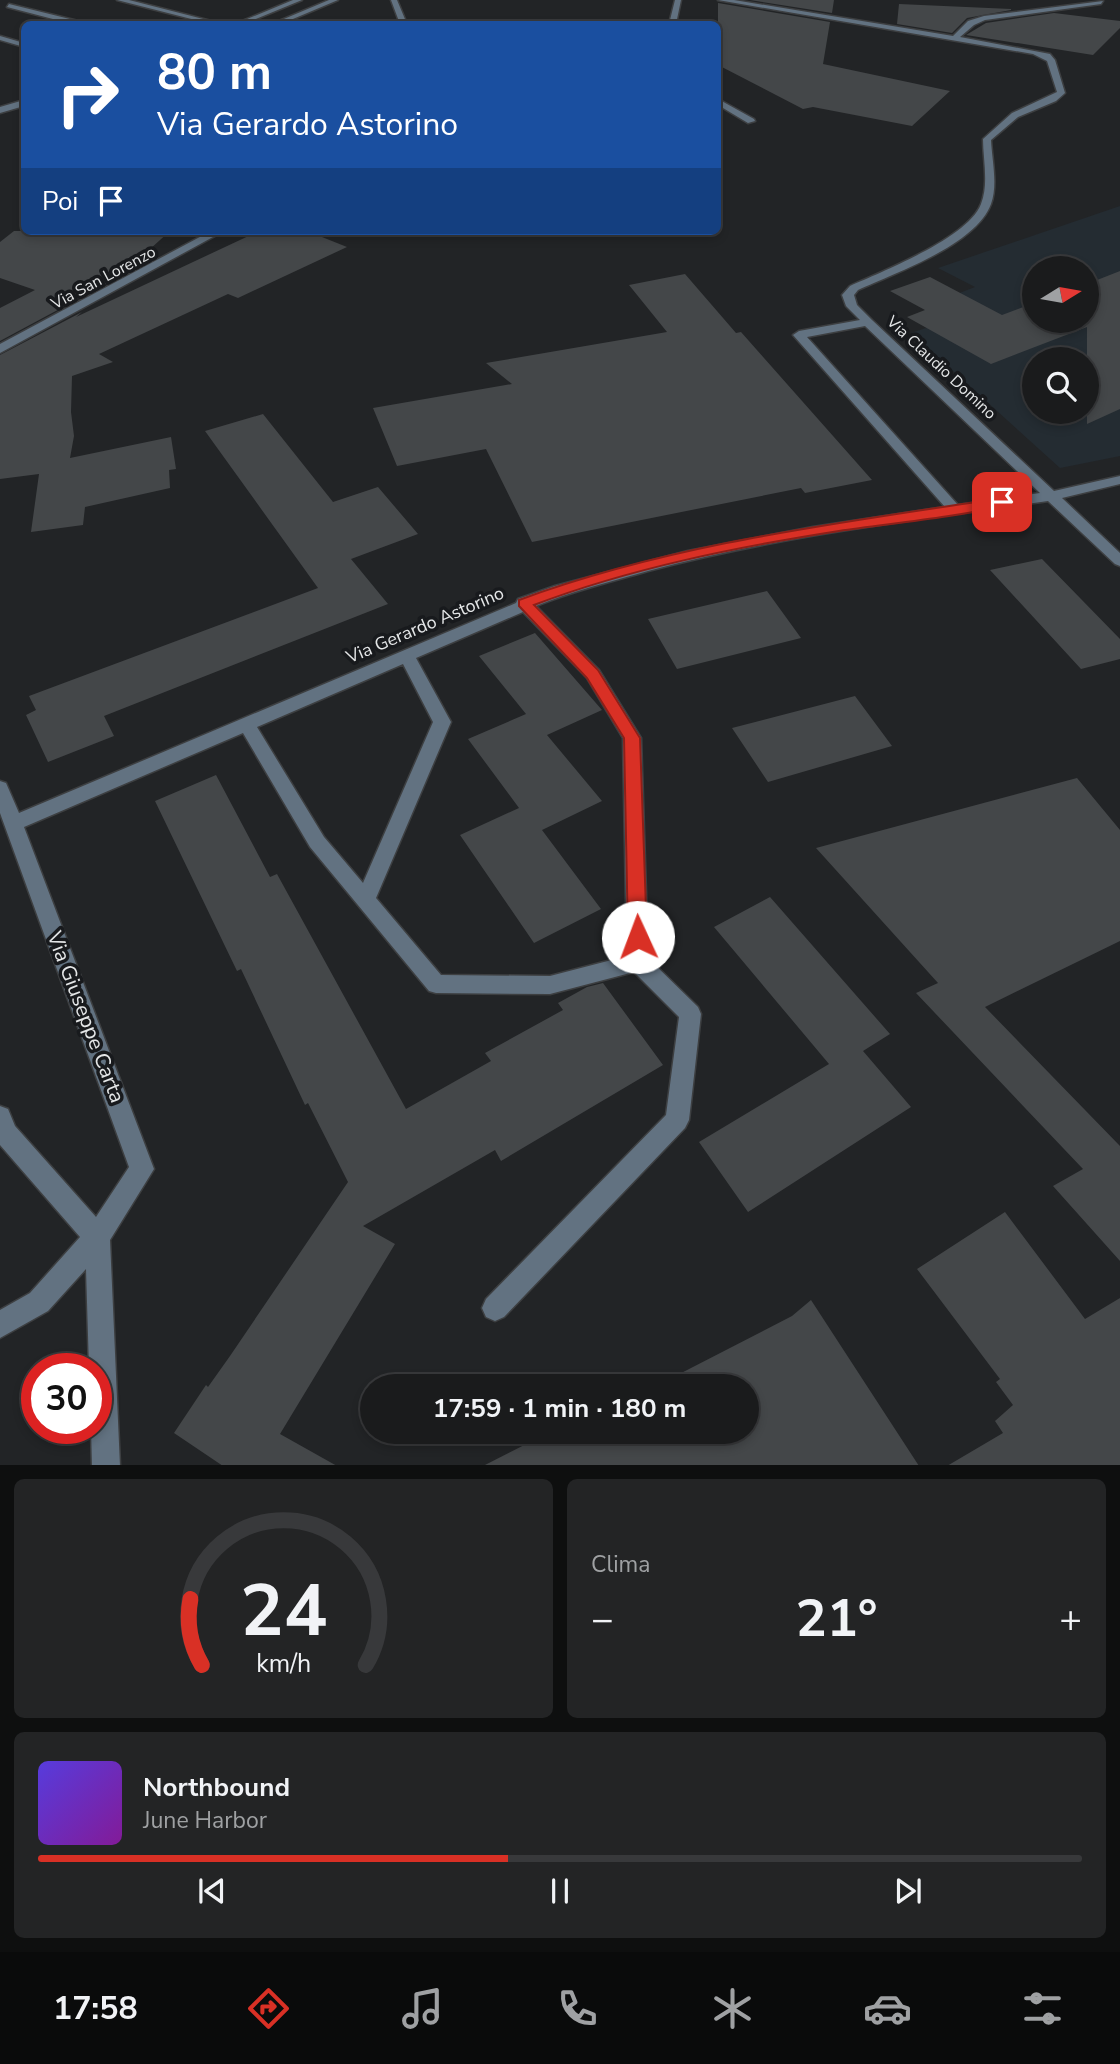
<!DOCTYPE html>
<html lang="it">
<head>
<meta charset="utf-8">
<style>
	body { margin:0; font-family:"Nunito Sans",sans-serif; background:#232425; color:#f1f3f6; height:100vh; display:flex; flex-direction:column; font-size:26px; white-space:nowrap }
	* { box-sizing:border-box; margin:0 }
	p { font-size:23px; color:#9fa1a3 }
	.icon { flex:none; width:38px; height:38px; fill:none; stroke:currentColor; stroke-width:2; stroke-linecap:round; stroke-linejoin:round }
	.map { position:relative; height:1465px; overflow:hidden }
	.drawer { display:flex; flex-direction:column; gap:14px; padding:14px; background:#0e0f0f; flex:1 }
	.drawer>* { flex:none }
	.guide { position:absolute; left:21px; top:21px; width:700px; height:214px; border-radius:10px; box-shadow:0 4px 10px #0003,0 0 0 2px #38393b; background:#1a4fa0; color:#fff; overflow:hidden }
	.needle { width:46px; rotate:79deg }
	.tools { position:absolute; left:1022px; top:256px; display:grid; gap:14px }
	.tools a { display:grid; place-items:center; width:77px; height:77px; border-radius:50%; background:#1a1b1c; box-shadow:0 4px 10px #0003,0 0 0 2px #38393b; font-size:35px }
	.speed { position:absolute; left:21px; top:1353px; display:flex; gap:14px; font-size:35px; font-weight:700; text-align:center }
	.speed>* { display:grid; place-content:center; width:91px; height:91px; border-radius:50%; background:#1a1b1c; box-shadow:0 4px 10px #0003,0 0 0 2px #38393b; line-height:1 }
	.speed .limit { border:10px solid #d22; background:#fff; color:#111 }
	.pin { position:absolute; display:grid; place-items:center; width:60px; height:60px; color:#fff; margin:-30px; border-radius:14px; box-shadow:0 4px 10px #0006 }
	.me { position:absolute; width:77px; margin:-38px; rotate:358deg; stroke-linejoin:round; filter:drop-shadow(0 0 5px #0008) }
	.turn { display:flex; align-items:center; gap:24px; height:147px; padding:0 21px; font-size:32px }
	.turn .icon { width:91px; height:91px; stroke-width:2.5 }
	.turn b { display:block; font-size:49px; line-height:60px }
	.then { display:flex; align-items:center; height:66px; padding:0 21px; background:#0003; gap:14px; font-size:26px }
	.big { font-size:52px; font-weight:700; line-height:1.1 }
	.drawer .widget { flex:1; display:flex; flex-direction:column; justify-content:center; gap:10px; min-width:0; padding:0 24px; border-radius:10px; background:#232425 }
	.drawer .dial { align-items:center; gap:0 }
	.dial svg { height:182px; overflow:visible; fill:none; stroke:#38393b; stroke-width:7; stroke-linecap:round; text-anchor:middle }
	.dial text { fill:#f1f3f6; stroke:none }
	.song { display:flex; align-items:center; gap:21px }
	.cover { width:84px; height:84px; border-radius:10px; background:linear-gradient(135deg,hsl(250 70% 55%),hsl(290 70% 35%)) }
	.played { height:7px; border-radius:4px; background:linear-gradient(90deg,#d93025 45%,#38393b 45%) }
	.keys { display:flex; justify-content:space-around; direction:ltr }
	.heat { display:flex; justify-content:space-between; align-items:center; font-size:38px; direction:ltr }
	.drawer .tiles { flex:1; display:grid; gap:14px; grid-template-columns:1fr 1fr }
	.widget:last-child { grid-column:span 2 }
	.trip { position:absolute; left:360px; top:1374px; width:399px; height:70px; border-radius:35px; background:#1a1b1c; box-shadow:0 4px 10px #0003,0 0 0 2px #38393b; font-weight:700; line-height:70px; text-align:center }
	.menu { display:flex; height:112px; justify-content:space-around; align-items:center; background:#0a0b0b; color:#9fa1a3 }
	.menu .icon { width:49px; height:49px }
	.menu .on { color:#d93025 }
	.menu b { font-size:32px; color:#f1f3f6 }
	.map>svg:first-child { display:block }
</style>
</head>
<body>
<div class="map">
<svg width="1120" height="1466" viewBox="0 0 1120 1466">
	<rect width="100%" height="100%" fill="#222426"/>
	<path fill="#242c32" fill-rule="evenodd" d="M 1120,206 L 1120,456 L 1060,468 L 911,333 L 959,317 L 936,302 L 975,287 L 938,268 ZM 1034,268 L 1087,268 L 1087,320 L 1034,320 ZM 1034,359 L 1087,359 L 1087,411 L 1034,411 Z"/>
	<path fill="#444749" d="M 750,0 L 834,0 L 832,13 Z
		M 718,3 L 830,22 L 823,64 L 950,91 L 912,126 L 813,107 L 803,109 L 718,65 Z
		M 899,4 L 1011,9 L 1011,10 L 967,18 L 952,33 L 897,24 Z
		M 1054,13 L 1120,21 L 1120,28 L 1093,55 L 966,35 L 986,23 Z
		M 14,231 L 170,231 L 119,277 L 0,341 L 0,308 L 35,290 L 0,278 L 0,242 Z
		M 259,231 L 307,231 L 347,247 L 238,298 L 228,294 L 99,354 L 113,362 L 72,376 L 71,412 L 74,436 L 70,458 L 171,437 L 176,469 L 169,470 L 170,488 L 85,507 L 83,525 L 31,532 L 39,474 L 0,479 L 0,355 L 82,312 L 76,317 Z
		M 1120,271 L 1120,409 L 1087,424 L 1087,327 L 991,364 L 907,317 L 925,310 L 890,291 L 930,277 L 1002,315 L 1034,303 L 1034,320 L 1087,320 L 1087,284 Z
		M 685,274 L 736,333 L 741,332 L 872,480 L 805,493 L 801,488 L 532,542 L 486,449 L 397,466 L 373,408 L 512,384 L 486,363 L 667,332 L 629,285 Z
		M 263,414 L 333,502 L 378,487 L 418,534 L 351,559 L 388,604 L 104,716 L 114,736 L 48,762 L 26,715 L 36,710 L 29,696 L 318,588 L 205,431 Z
		M 1042,559 L 1120,639 L 1120,659 L 1081,669 L 990,570 Z
		M 767,591 L 801,638 L 677,669 L 648,619 Z
		M 535,633 L 602,710 L 547,735 L 602,801 L 542,830 L 601,909 L 534,943 L 460,835 L 519,808 L 468,739 L 526,714 L 479,656 Z
		M 855,696 L 892,746 L 768,782 L 732,728 Z
		M 216,775 L 270,877 L 277,874 L 406,1109 L 491,1061 L 485,1053 L 563,1010 L 558,1003 L 587,987 L 603,983 L 663,1065 L 501,1161 L 495,1150 L 363,1226 L 395,1244 L 280,1434 L 337,1466 L 223,1466 L 174,1433 L 206,1385 L 208,1387 L 230,1356 L 348,1182 L 308,1103 L 305,1105 L 241,969 L 237,971 L 155,801 Z
		M 1077,778 L 1120,830 L 1120,941 L 985,1007 L 1120,1146 L 1120,1261 L 1053,1186 L 1083,1169 L 916,993 L 938,983 L 816,848 Z
		M 770,897 L 890,1034 L 863,1051 L 911,1107 L 748,1212 L 699,1142 L 829,1064 L 714,927 Z
		M 1005,1212 L 1085,1319 L 1120,1298 L 1120,1466 L 947,1466 L 1003,1433 L 995,1421 L 1013,1405 L 996,1382 L 1000,1379 L 917,1269 Z
		M 811,1300 L 919,1466 L 483,1466 L 550,1432 L 747,1432 L 747,1386 L 656,1386 L 792,1316 Z"/>
	<g fill="none" stroke-linecap="round" stroke-linejoin="round">
		<g stroke="#3d3f41" stroke-width="3">
			<path id="minor" d="M 117,0 L 129,0 L 215,22 L 211,24 Z
				M 293,0 L 302,0 L 244,24 L 235,24 Z
				M 329,0 L 338,0 L 281,24 L 272,24 Z
				M 391,0 L 397,0 L 407,24 L 400,24 Z
				M 675,0 L 681,0 L 676,24 L 669,24 Z
				M 718,0 L 734,0 L 953,36 L 968,21 L 984,16 L 1103,1 L 1101,4 L 985,20 L 974,25 L 960,37 L 1050,54 L 1055,60 L 1065,93 L 1056,101 L 1018,117 L 991,140 C 992,160 998,185 991,204 C 976,245 895,273 858,290 L 854,295 L 857,305 L 872,320 L 1054,491 L 1120,476 L 1120,484 L 1062,498 L 1120,553 L 1120,566 L 1115,564 L 1048,501 C 914,520 779,536 648,571 C 610,582 572,591 536,606 L 599,670 L 641,738 L 648,958 L 698,1007 L 701,1014 L 689,1120 L 685,1128 L 504,1317 L 495,1321 L 486,1317 L 482,1308 L 486,1299 L 666,1115 L 679,1017 L 634,972 L 550,994 L 436,993 L 429,991 L 310,847 L 243,733 L 24,827 L 154,1169 L 110,1240 L 120,1466 L 92,1466 L 91,1428 L 96,1428 L 96,1368 L 89,1368 L 86,1269 L 48,1311 L 0,1338 L 0,1310 L 30,1293 L 80,1237 L 0,1145 L 0,1106 L 8,1109 L 15,1126 L 96,1217 L 129,1167 L 4,824 L 0,813 L 0,781 L 6,783 L 19,813 L 516,603 L 518,599 L 555,586 L 688,551 L 813,527 L 945,507 L 793,335 L 799,331 L 860,320 L 846,306 L 842,295 L 850,286 C 883,271 968,238 981,204 C 989,184 983,159 983,139 L 1012,113 L 1057,92 L 1047,61 L 1033,54 ZM 865,326 L 1040,493 L 958,505 L 807,337 ZM 523,612 L 587,678 L 623,738 L 627,956 L 550,976 L 441,975 L 376,898 L 451,722 L 416,658 ZM 403,664 L 433,722 L 363,883 L 324,837 L 257,727 Z
				M 9,4 L 82,22 L 83,24 L 72,24 L 7,7 Z
				M 0,36 L 24,43 L 24,47 L 0,40 Z
				M 718,99 L 754,119 L 755,121 L 748,123 L 718,105 Z
				M 24,100 L 24,106 L 0,113 L 0,107 Z
				M 211,231 L 224,231 L 0,353 L 0,344 Z"/>
		</g>
		<use href="#minor" fill="#627281" fill-rule="evenodd"/>
	</g>
	<path fill="#d93025" stroke="#8d1f18" stroke-width="2" d="M 1002,498 L 1009,502 L 1007,505 C 952,518 894,523 839,531 C 737,547 631,568 534,605 L 598,670 L 640,738 L 647,937 L 644,943 L 638,945 L 631,943 L 628,937 L 624,738 L 587,678 L 519,606 L 519,600 C 673,543 840,523 1002,498 Z"/>
	<g text-anchor="middle" stroke-width="7" stroke-linejoin="round" paint-order="stroke">
		<g font-size="16" fill="#e4e6e7" stroke="#181a1d">
			<text transform="translate(103 277) rotate(-28)" y="6">Via San Lorenzo</text>
			<text transform="translate(942 367) rotate(43)" y="6">Via Claudio Domino</text>
		</g>
		<g font-size="18" fill="#e4e6e7" stroke="#181a1d">
			<text transform="translate(425 625) rotate(-23)" y="6">Via Gerardo Astorino</text>
		</g>
		<g font-size="21" fill="#e4e6e7" stroke="#181a1d">
			<text transform="translate(86 1017) rotate(69)" y="7">Via Giuseppe Carta</text>
		</g>
	</g>
</svg>
<div class="tools">
<a><svg class="needle" viewBox="-14 -14 28 28"><path d="M0-13l5 13h-10z" fill="#e53935"/><path d="M0 13l5-13h-10z" fill="#9fa1a3"/></svg></a>
<a><svg class="icon" aria-label="search" viewBox="0 0 24 24"><circle cx="10" cy="10" r="6"/><path d="M15 15l6 6"/></svg></a>
</div>
<div class="speed"><div class="limit">30</div></div>
<div class="pin" style="left:1002px;top:502px;background:#d93025"><svg class="icon" aria-label="arrive" viewBox="0 0 24 24"><path d="M6 21V4h12l-3 4 3 4H6"/></svg></div>
<svg class="me" style="left:638px;top:937px" viewBox="-20 -20 40 40"><circle r="19" fill="#fff"/><path d="M0-13L10 11 0 6-10 11z" fill="#d93025"/></svg>
<div class="trip">17:59 · 1 min · 180 m</div>
<div class="guide">
<div class="turn"><svg class="icon" aria-label="right" viewBox="0 0 24 24"><path d="M7 20v-9h11M14 6l5 5-5 5"/></svg><div><b>80 m</b>Via Gerardo Astorino</div></div>
<div class="then">Poi<svg class="icon" aria-label="arrive" viewBox="0 0 24 24"><path d="M6 21V4h12l-3 4 3 4H6"/></svg></div>
</div>
</div>
<section class="drawer">
<div class="tiles">
<div class="widget dial"><svg viewBox="0 0 100 80">
<path d="M14 69A42 42 0 1 1 86 69"/>
<path d="M14 69A42 42 0 0 1 9 40" stroke="#d93025"/>
<text x="50" y="56" font-size="32" font-weight="700">24</text>
<text x="50" y="72" font-size="11">km/h</text>
</svg></div>
<div class="widget"><p>Clima</p>
<div class="heat"><a>−</a><b class="big">21°</b><a>+</a></div>
</div>
<div class="widget">
<div class="song"><i class="cover"></i><div><b>Northbound</b><p>June Harbor</p></div></div>
<div class="played"></div>
<div class="keys"><svg class="icon" aria-label="previous" viewBox="0 0 24 24"><path d="M18 5L8 12l10 7zM5 5v14"/></svg><svg class="icon" aria-label="pause" viewBox="0 0 24 24"><path d="M8 5v14M16 5v14"/></svg><svg class="icon" aria-label="next" viewBox="0 0 24 24"><path d="M6 5l10 7-10 7zM19 5v14"/></svg></div>
</div>
</div>
</section>
<nav class="menu">
<b>17:58</b>
<svg class="icon on" aria-label="directions" viewBox="0 0 24 24"><path d="M12 3l9 9-9 9-9-9zM9 14v-3h6M13 9l2 2-2 2"/></svg>
<svg class="icon" aria-label="music" viewBox="0 0 24 24"><path d="M9 18V5l10-2v13"/><circle cx="6" cy="18" r="3"/><circle cx="16" cy="16" r="3"/></svg>
<svg class="icon" aria-label="phone" viewBox="0 0 24 24"><path d="M5 4h4l2 5-3 2q2 4 5 5l2-3 5 2v4C11 20 4 13 5 4z"/></svg>
<svg class="icon" aria-label="climate" viewBox="0 0 24 24"><path d="M12 3v18M4 7l16 10M4 17L20 7"/></svg>
<svg class="icon" aria-label="car" viewBox="0 0 24 24"><path d="M5 17H2v-5l4-1 3-4h7l3 4 3 1v5h-3M9 17h6M6 11h13"/><circle cx="7" cy="17" r="2"/><circle cx="17" cy="17" r="2"/></svg>
<svg class="icon" aria-label="filters" viewBox="0 0 24 24"><path d="M4 7h16M4 17h16"/><circle cx="9" cy="7" r="2"/><circle cx="15" cy="17" r="2"/></svg>
</nav>
</body>
</html>
